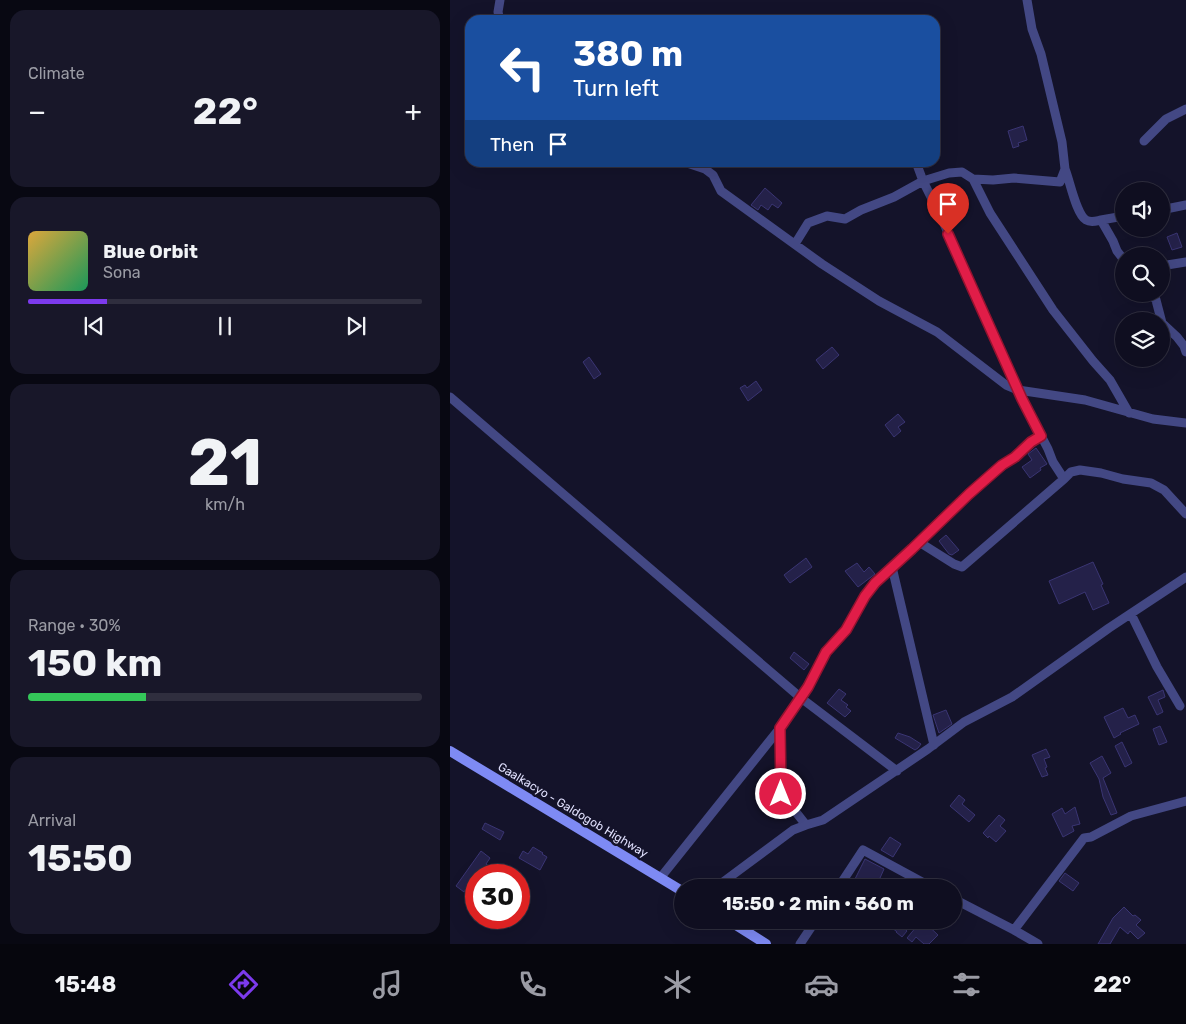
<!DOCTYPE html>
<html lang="en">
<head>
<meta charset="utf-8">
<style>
	body { margin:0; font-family:Rubik,sans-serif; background:#181729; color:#f1f3f6; height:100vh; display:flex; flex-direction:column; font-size:19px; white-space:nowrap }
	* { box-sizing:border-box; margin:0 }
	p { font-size:16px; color:#9b9ca5 }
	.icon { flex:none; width:28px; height:28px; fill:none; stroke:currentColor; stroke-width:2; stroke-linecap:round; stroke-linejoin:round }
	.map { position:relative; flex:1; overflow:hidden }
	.drawer { display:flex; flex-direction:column; gap:10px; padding:10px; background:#080812; width:450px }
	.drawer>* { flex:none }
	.hud { position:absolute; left:15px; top:15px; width:475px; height:152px; border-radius:15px; box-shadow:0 5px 20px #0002,0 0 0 1px #2f2e3e; background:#1a4fa0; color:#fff; overflow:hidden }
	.controls { position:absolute; left:665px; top:182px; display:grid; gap:10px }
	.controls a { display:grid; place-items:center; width:55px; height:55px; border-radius:50%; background:#0f0e20; box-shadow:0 5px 20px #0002,0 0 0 1px #2f2e3e; font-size:25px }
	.speed { position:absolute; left:15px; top:864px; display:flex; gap:10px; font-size:25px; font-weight:700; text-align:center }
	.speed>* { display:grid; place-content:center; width:65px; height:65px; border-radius:50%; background:#0f0e20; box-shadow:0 5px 20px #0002,0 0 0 1px #2f2e3e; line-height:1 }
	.speed .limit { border:8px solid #d22; background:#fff; color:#111 }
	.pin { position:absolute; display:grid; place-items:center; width:42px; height:42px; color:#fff; margin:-51px -21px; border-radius:50% 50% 50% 0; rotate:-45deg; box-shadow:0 0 5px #0007 }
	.pin .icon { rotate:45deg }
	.me { position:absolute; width:55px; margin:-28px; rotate:0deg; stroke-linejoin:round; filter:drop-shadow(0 0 4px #0008) }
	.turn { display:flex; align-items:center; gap:18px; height:105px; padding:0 25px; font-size:22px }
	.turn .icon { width:65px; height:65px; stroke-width:2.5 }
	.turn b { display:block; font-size:35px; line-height:42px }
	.then { display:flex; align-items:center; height:48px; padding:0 25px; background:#0003; gap:10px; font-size:19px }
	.big { font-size:38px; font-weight:700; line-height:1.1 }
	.drawer .tile { flex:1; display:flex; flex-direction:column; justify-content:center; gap:8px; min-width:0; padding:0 18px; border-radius:15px; background:#181729 }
	.drawer .dial { align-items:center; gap:0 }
	.dial b { font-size:65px; line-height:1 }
	.song { display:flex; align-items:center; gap:15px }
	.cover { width:60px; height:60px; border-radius:8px; background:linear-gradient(135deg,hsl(40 70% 55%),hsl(150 70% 35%)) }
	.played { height:5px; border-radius:2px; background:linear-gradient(90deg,#7c3aed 20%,#2f2e3e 20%) }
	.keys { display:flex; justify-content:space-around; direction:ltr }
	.heat { display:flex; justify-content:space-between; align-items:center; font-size:28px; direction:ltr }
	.charge { height:8px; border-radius:4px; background:linear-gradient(90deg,#34c759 30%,#2f2e3e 0) }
	.trip { position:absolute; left:224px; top:879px; width:288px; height:50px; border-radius:25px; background:#0f0e20; box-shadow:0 5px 20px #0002,0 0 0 1px #2f2e3e; font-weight:700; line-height:50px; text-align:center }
	.menu { display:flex; height:80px; justify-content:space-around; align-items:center; background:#06060d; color:#9b9ca5 }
	.menu .icon { width:35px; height:35px }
	.menu .active { color:#7c3aed }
	.menu b { font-size:22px; color:#f1f3f6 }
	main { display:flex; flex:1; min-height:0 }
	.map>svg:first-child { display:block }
</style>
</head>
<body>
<main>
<section class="drawer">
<div class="tile"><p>Climate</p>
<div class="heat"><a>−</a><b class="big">22°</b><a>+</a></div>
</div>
<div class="tile">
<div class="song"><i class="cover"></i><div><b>Blue Orbit</b><p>Sona</p></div></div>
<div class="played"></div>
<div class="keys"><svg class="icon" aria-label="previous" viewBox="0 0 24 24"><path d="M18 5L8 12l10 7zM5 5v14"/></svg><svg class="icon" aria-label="pause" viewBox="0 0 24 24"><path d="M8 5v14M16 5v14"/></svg><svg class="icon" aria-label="next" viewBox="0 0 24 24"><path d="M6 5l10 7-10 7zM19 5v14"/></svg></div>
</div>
<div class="tile dial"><b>21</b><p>km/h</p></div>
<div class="tile"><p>Range · 30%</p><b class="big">150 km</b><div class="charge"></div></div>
<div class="tile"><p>Arrival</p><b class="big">15:50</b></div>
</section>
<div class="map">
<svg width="736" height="944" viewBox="0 0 736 944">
	<rect width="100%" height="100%" fill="#14132a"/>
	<path fill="#242149" stroke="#3a3573" d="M 573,126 L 577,140 L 568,143 L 569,146 L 563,148 L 558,131 Z
		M 315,188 L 332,203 L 328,208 L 322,204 L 318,210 L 311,205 L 308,210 L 301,205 Z
		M 727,233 L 732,247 L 722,250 L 717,237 Z
		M 382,347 L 389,355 L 373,369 L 366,360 Z
		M 139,357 L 151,374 L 144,379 L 133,362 Z
		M 306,381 L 312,390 L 298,401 L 290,388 L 295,385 L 297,388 Z
		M 448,414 L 455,422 L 448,427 L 451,431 L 444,437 L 435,425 Z
		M 586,448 L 597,464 L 590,468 L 591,470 L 580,478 L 572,467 L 582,460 L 578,454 Z
		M 496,535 L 509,550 L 502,555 L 499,554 L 489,541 Z
		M 356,558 L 362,567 L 340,583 L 334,575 Z
		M 643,562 L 653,584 L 651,585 L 659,603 L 643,610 L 635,592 L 609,604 L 599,581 Z
		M 407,563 L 414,572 L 419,567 L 425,574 L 408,587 L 395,571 Z
		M 344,652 L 359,664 L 354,670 L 340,658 Z
		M 389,689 L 396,694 L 391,700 L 398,705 L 396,707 L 401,711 L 395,717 L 377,703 Z
		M 713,690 L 715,697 L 708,700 L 713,712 L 707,715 L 698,697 Z
		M 673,708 L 678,718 L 685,715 L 689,724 L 670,733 L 671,734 L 664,738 L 654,717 Z
		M 496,710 L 502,724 L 489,733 L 483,715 Z
		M 710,726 L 717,742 L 709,745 L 703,729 Z
		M 448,733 L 460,737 L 471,744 L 468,748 L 465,750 L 445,738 Z
		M 672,742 L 682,763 L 675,767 L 665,746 Z
		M 596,749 L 600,757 L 594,759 L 597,767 L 595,768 L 598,775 L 592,777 L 582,755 Z
		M 652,756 L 661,773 L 653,778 L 667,813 L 661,815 L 653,797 L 649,779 L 640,763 Z
		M 509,795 L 515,800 L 512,804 L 525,815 L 519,822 L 500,806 Z
		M 625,807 L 630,824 L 622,826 L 624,831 L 613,837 L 602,814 L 612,808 L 615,814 Z
		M 549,815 L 555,820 L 550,826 L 556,831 L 546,842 L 539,836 L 538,838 L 533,833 Z
		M 35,823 L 54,832 L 50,840 L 32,829 Z
		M 440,837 L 451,844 L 443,857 L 431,850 Z
		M 83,847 L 93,853 L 92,854 L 97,857 L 90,870 L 69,858 L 73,851 L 78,854 Z
		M 31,851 L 40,858 L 36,864 L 51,875 L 26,875 L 14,892 L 6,886 Z
		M 415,859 L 434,869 L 426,887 L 416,883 L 415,885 L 410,883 L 407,888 L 398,888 L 404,881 Z
		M 615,873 L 629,883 L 623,891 L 609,881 Z
		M 674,907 L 683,916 L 685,915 L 691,920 L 686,925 L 695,933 L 688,939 L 680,931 L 678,934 L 670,927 L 660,944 L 648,944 L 663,918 Z
		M 433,920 L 450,920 L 448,923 L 457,931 L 452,937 L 446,932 L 447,932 Z
		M 472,920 L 488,935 L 479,944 L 474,944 L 466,937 L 462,942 L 457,938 Z"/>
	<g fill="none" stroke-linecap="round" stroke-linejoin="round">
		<path stroke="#434884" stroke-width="9" d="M 577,0 L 582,29 L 591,54 L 612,142 L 615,169
			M 50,20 L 48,12 L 50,0
			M 694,141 L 716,119 L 736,109
			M 234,162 L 255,169 L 263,175 L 271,191 L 372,264 L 429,301 L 487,332 L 556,385 L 568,390 L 635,400 L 703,419 L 736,423
			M 466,162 L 473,181 L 491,217 L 572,399 L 598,449 L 603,462 L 614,479 L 621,472 L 630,470 L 651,473 L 673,479 L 701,483 L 714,490 L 736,514
			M 523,179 L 543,180 L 564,178 L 610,182 L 615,169 C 620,181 626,214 636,220 C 641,223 646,221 651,220
			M 711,210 L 736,205
			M 674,216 L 651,220 L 663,241 L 667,251 L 674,260
			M 345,244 L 358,223 L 377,216 L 395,219 L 411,210 L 444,197 L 473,181 L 499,173 L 512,172 L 523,179 L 540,213 L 603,310 L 643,361 L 660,380 L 679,413
			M 711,266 L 736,262
			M 701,294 L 706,300 L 712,323 L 727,337 L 734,346 L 736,352
			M 0,397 L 351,698 L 447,771
			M 469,542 L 504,564 L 512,567 L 614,479
			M 442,567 L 484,745
			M 681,614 L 707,667 L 730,706
			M 330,728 L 331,793 L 356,825
			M 211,877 L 330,728 L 358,687 L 376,652 L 396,630 L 415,596 L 425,583 L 462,549 L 491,520 L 532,482 L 591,436
			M 265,888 L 343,830 L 356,825 L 373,820 L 478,749 L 514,722 L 562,697 L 659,628 L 736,577
			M 388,888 L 413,850 L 483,888
			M 502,898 L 564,930 L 588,944
			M 564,930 L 634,838 L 641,837 L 681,816 L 736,801
			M 350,944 L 366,920"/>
		<path stroke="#7e8af4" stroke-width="10" d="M 0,751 L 232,891
			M 278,920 L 316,944"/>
	</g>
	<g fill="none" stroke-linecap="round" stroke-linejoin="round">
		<g stroke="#92132f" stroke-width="12">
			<path id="route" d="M 331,794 L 330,728 L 358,687 L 376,652 L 396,630 L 415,596 L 425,583 L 462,549 L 519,494 L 552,465 L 565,457 L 581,442 L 591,436 L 572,399 L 498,234"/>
		</g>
		<use href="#route" stroke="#e11d48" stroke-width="9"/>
	</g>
	<g text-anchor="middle" stroke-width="5" stroke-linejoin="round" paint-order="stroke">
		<g font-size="12" fill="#dfdffc" stroke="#14132a">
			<text transform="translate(123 810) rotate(31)" y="4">Gaalkacyo - Galdogob Highway</text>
		</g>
	</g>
</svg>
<div class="controls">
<a><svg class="icon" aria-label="sound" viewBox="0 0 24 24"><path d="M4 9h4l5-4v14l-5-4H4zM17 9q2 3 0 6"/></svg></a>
<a><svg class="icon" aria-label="search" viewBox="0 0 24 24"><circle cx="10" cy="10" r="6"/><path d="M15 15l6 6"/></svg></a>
<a><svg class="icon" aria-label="layers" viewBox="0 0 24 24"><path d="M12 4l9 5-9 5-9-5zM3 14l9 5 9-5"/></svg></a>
</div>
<div class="speed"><div class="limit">30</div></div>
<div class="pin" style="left:498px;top:234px;background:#d93025"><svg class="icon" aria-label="arrive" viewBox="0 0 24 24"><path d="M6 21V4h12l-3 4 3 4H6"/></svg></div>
<svg class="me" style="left:331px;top:794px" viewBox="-20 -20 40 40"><circle r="17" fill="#e11d48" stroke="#fff" stroke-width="3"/><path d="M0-11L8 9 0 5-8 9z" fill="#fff"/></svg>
<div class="trip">15:50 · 2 min · 560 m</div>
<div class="hud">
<div class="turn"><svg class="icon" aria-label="left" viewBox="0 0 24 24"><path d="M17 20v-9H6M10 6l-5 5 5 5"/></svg><div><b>380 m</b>Turn left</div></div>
<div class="then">Then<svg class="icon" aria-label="arrive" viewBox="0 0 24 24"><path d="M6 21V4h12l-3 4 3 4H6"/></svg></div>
</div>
</div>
</main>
<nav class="menu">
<b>15:48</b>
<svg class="icon active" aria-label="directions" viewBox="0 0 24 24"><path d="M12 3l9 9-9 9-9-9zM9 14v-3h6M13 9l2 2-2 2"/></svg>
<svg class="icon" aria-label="music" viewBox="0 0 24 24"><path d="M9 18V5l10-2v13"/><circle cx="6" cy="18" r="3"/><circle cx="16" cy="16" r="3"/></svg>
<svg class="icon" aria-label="phone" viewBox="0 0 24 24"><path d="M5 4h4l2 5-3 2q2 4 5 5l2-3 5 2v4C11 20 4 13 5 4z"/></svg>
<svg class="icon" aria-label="climate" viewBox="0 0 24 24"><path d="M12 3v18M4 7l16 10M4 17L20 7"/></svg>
<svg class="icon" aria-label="car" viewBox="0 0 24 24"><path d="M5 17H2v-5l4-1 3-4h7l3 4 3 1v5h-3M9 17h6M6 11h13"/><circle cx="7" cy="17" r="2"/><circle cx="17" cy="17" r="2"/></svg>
<svg class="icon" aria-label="filters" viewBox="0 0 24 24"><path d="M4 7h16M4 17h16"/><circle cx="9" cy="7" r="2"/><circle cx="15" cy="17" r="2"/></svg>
<b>22°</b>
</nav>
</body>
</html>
